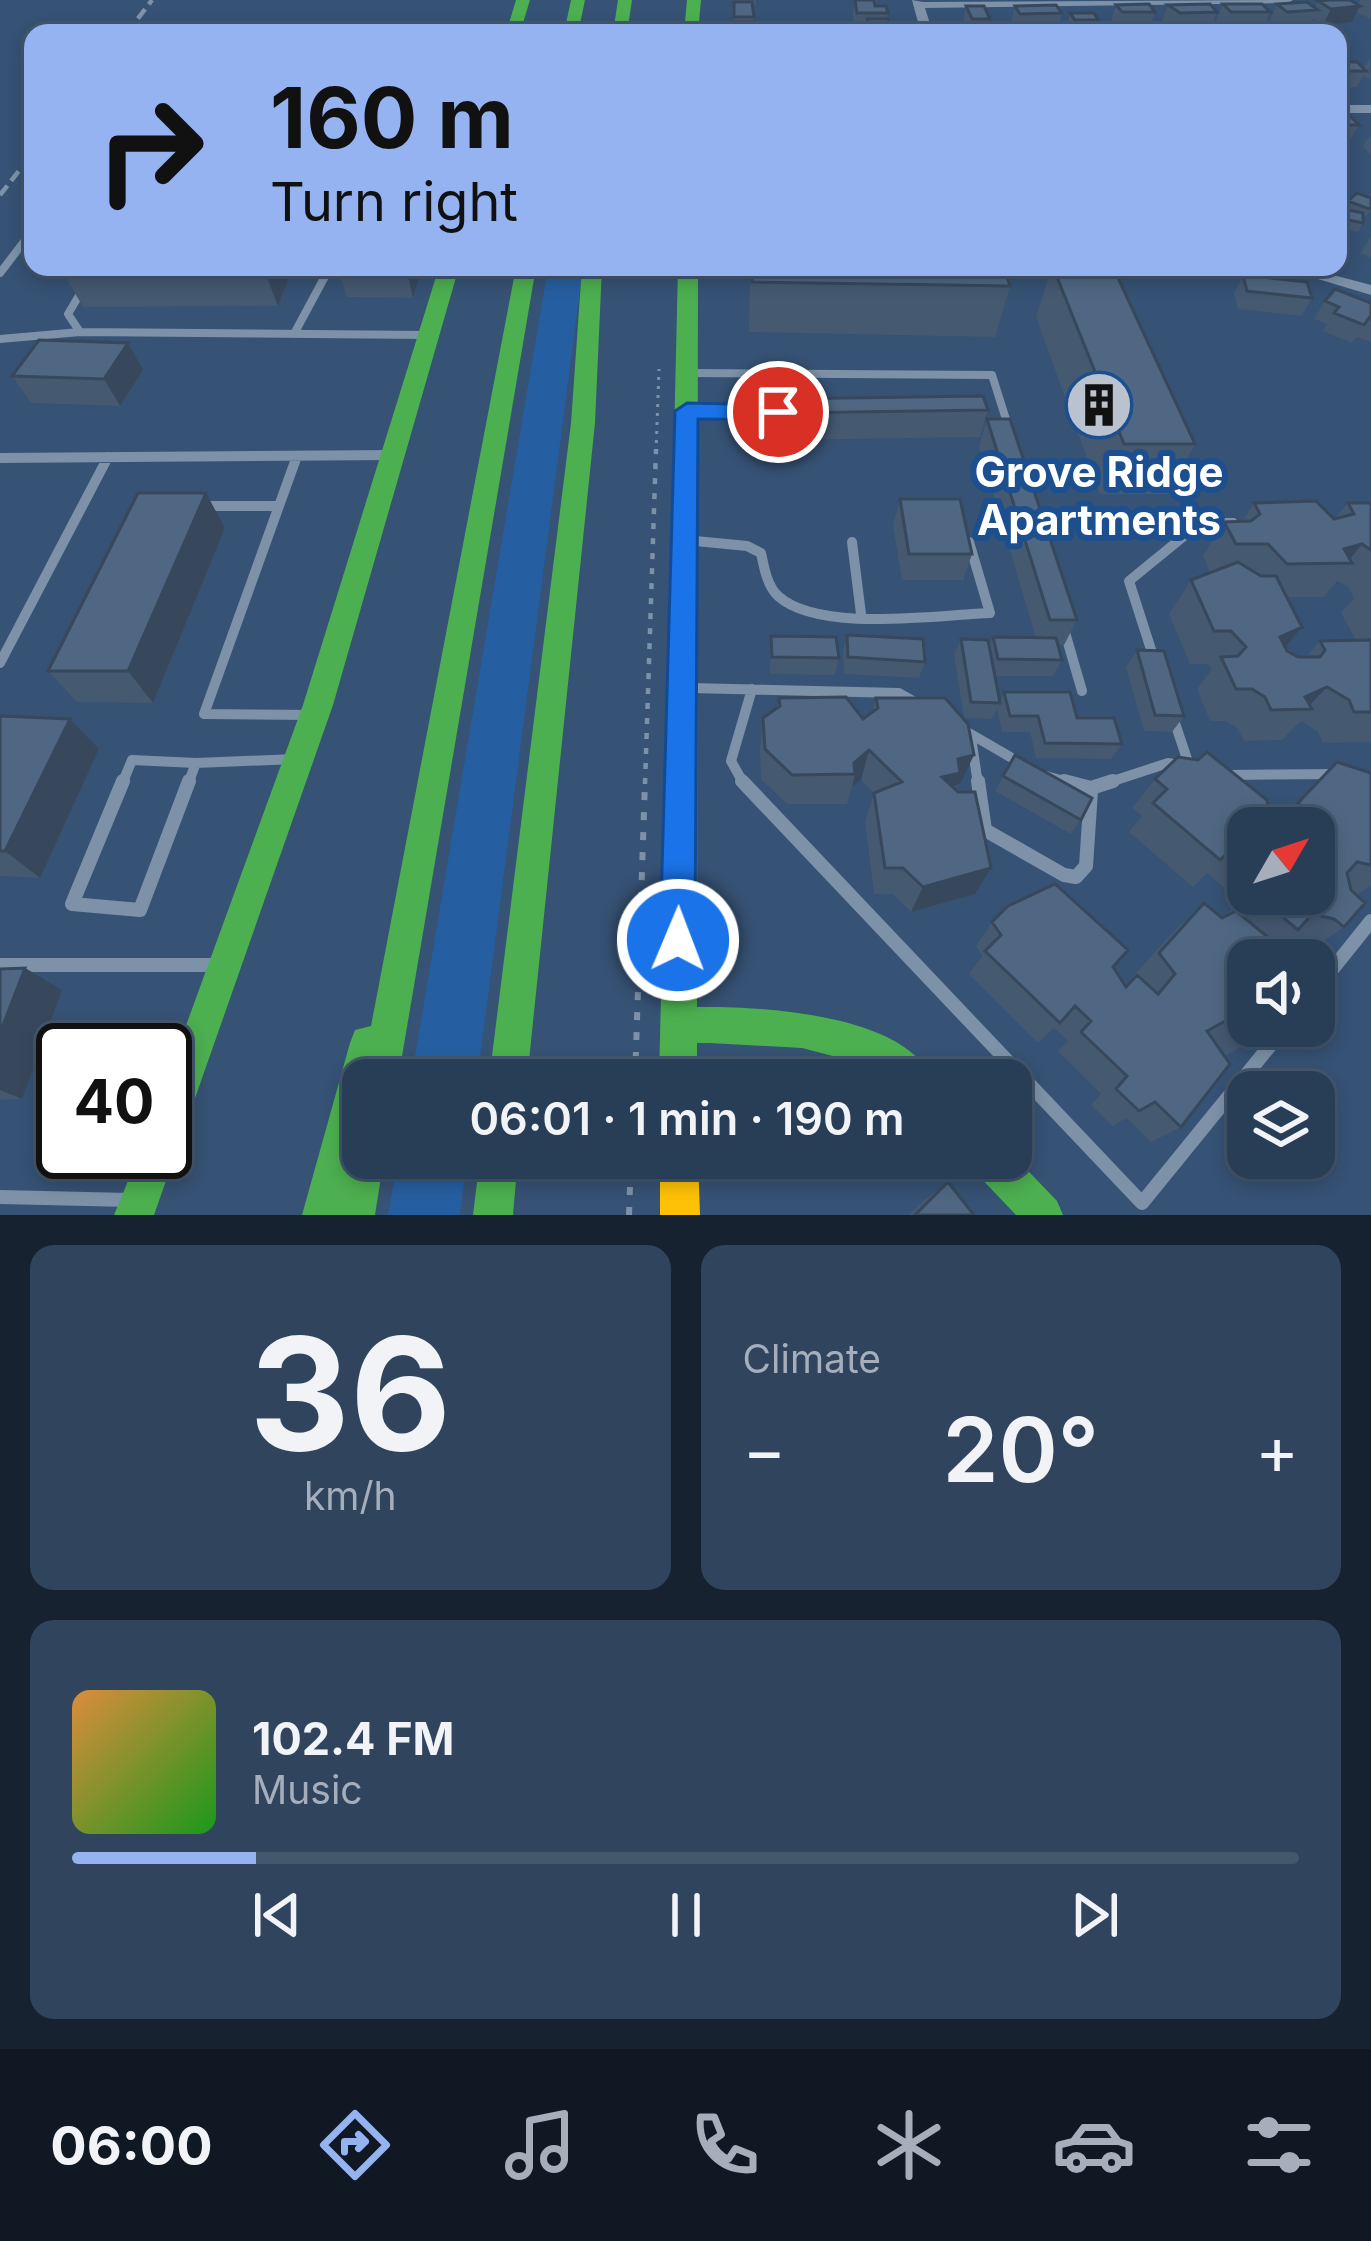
<!DOCTYPE html>
<html lang="en">
<head>
<meta charset="utf-8">
<style>
	body { margin:0; font-family:Inter,sans-serif; background:#30455d; color:#f1f3f6; height:100vh; display:flex; flex-direction:column; font-size:45px; white-space:nowrap }
	* { box-sizing:border-box; margin:0 }
	p { font-size:39px; color:#a5aeba }
	.icon { flex:none; width:66px; height:66px; fill:none; stroke:currentColor; stroke-width:2; stroke-linecap:round; stroke-linejoin:round }
	.map { position:relative; height:1215px; overflow:hidden }
	.drawer { display:flex; flex-direction:column; gap:30px; padding:30px; background:#162230; flex:1 }
	.drawer>* { flex:none }
	.guide { position:absolute; left:24px; top:24px; width:1323px; height:252px; border-radius:24px; box-shadow:0 6px 18px #0003,0 0 0 3px #44576d; background:#95b2f1; color:#111; overflow:hidden }
	.needle { width:78px; rotate:51deg }
	.tools { position:absolute; left:1227px; top:807px; display:grid; gap:24px }
	.tools a { display:grid; place-items:center; width:108px; height:108px; border-radius:24px; background:#283e57; box-shadow:0 6px 18px #0003,0 0 0 3px #44576d; font-size:60px }
	.speed { position:absolute; left:36px; top:1023px; display:flex; gap:24px; font-size:60px; font-weight:700; text-align:center }
	.speed>* { display:grid; place-content:center; width:156px; height:156px; border-radius:50%; background:#283e57; box-shadow:0 6px 18px #0003,0 0 0 3px #44576d; line-height:1 }
	.speed .limit { border:6px solid #111; border-radius:18px; background:#fff; color:#111 }
	.pin { position:absolute; display:grid; place-items:center; width:102px; height:102px; color:#fff; margin:-51px; border:6px solid #fff; border-radius:50%; box-shadow:0 3px 12px #0007 }
	.me { position:absolute; width:132px; margin:-66px; rotate:1deg; stroke-linejoin:round; filter:drop-shadow(0 0 9px #0008) }
	.turn { display:flex; align-items:center; gap:42px; height:252px; padding:0 48px; font-size:54px }
	.turn .icon { width:156px; height:156px; stroke-width:2.5 }
	.turn b { display:block; font-size:84px; line-height:102px }
	.big { font-size:90px; font-weight:600; line-height:1.1 }
	.drawer .card { flex:1; display:flex; flex-direction:column; justify-content:center; gap:18px; min-width:0; padding:0 42px; border-radius:24px; background:#30455d }
	.drawer .dial { align-items:center; gap:0 }
	.dial b { font-size:156px; line-height:1 }
	.song { display:flex; align-items:center; gap:36px }
	.cover { width:144px; height:144px; border-radius:18px; background:linear-gradient(135deg,hsl(30 70% 55%),hsl(120 70% 35%)) }
	.played { height:12px; border-radius:6px; background:linear-gradient(90deg,#95b2f1 15%,#44576d 15%) }
	.keys { display:flex; justify-content:space-around; direction:ltr }
	.heat { display:flex; justify-content:space-between; align-items:center; font-size:66px; direction:ltr }
	.drawer .tiles { flex:1; display:grid; gap:30px; grid-template-columns:1fr 1fr }
	.card:last-child { grid-column:span 2 }
	.trip { position:absolute; left:342px; top:1059px; width:690px; height:120px; border-radius:24px; background:#283e57; box-shadow:0 6px 18px #0003,0 0 0 3px #44576d; font-weight:600; line-height:120px; text-align:center }
	.menu { display:flex; height:192px; justify-content:space-around; align-items:center; background:#101923; color:#a5aeba }
	.menu .icon { width:84px; height:84px }
	.menu .current { color:#95b2f1 }
	.menu b { font-size:54px; color:#f1f3f6 }
	.map>svg:first-child { display:block }
</style>
</head>
<body>
<div class="map">
<svg width="1371" height="1215" viewBox="0 0 1371 1215">
	<rect width="100%" height="100%" fill="#365274"/>
	<path fill="#265fa1" d="M 548,267 L 583,267 L 477,1080 L 411,1080 Z
		M 398,1158 L 467,1158 L 460,1215 L 388,1215 Z"/>
	<g fill="none" stroke-linecap="round" stroke-linejoin="round">
		<path stroke="#7d92a8" stroke-width="3" stroke-dasharray="3 6" stroke-linecap="butt" d="M 656,452 L 659,369"/>
		<path stroke="#7d92a8" stroke-width="4.5" stroke-dasharray="6 9" stroke-linecap="butt" d="M 645,784 L 656,449"/>
		<path stroke="#7d92a8" stroke-width="6" stroke-dasharray="8 12" stroke-linecap="butt" d="M 635,1080 L 645,781
			M 629,1215 L 631,1158"/>
		<path stroke="#7d92a8" stroke-width="8" d="M 96,267 L 68,314 L 80,332 L 426,335
			M 0,273 L 33,230
			M 294,334 L 330,267
			M 0,339 L 80,332
			M 689,373 L 992,375 L 1010,432
			M 690,411 L 791,412"/>
		<path stroke="#7d92a8" stroke-width="10" d="M 297,456 L 204,714 L 310,715
			M 0,458 L 392,455
			M 204,506 L 279,506
			M 685,540 L 747,546 L 761,553 C 764,567 767,586 778,596 C 819,633 937,615 990,613 L 969,542
			M 852,542 L 861,614
			M 1064,629 L 1082,691
			M 1155,662 L 1129,581 L 1200,523 L 1233,523
			M 0,663 L 108,457
			M 690,688 L 899,693 L 920,705
			M 1172,714 L 1190,768
			M 962,729 L 1024,765
			M 972,744 L 978,784
			M 196,763 L 296,759
			M 1225,775 L 1338,774
			M 1046,776 L 1075,784
			M 122,784 L 132,760 L 196,763
			M 188,784 L 196,763
			M 744,784 L 731,761 L 752,689
			M 1104,784 L 1168,763 L 1183,766"/>
		<path stroke="#7d92a8" stroke-width="14" d="M 123,781 L 72,904 L 140,910 L 189,781
			M 742,781 L 1142,1203 L 1286,1026
			M 978,781 L 985,830 L 1064,875 L 1076,877 L 1086,866 L 1091,791
			M 1064,781 L 1091,788 L 1113,781
			M 0,965 L 216,965
			M 1314,992 L 1371,921
			M 0,1197 L 130,1200"/>
		<path fill="#7d92a8" fill-rule="evenodd" d="M 912,0 L 923,2 L 1293,0 L 1288,3 L 925,8 L 933,33 L 921,33 Z
			M 1338,105 L 1371,105 L 1371,113 L 1338,113 Z
			M 1278,267 L 1303,267 L 1371,285 L 1371,295 Z"/>
		<path fill="#4caf50" fill-rule="evenodd" d="M 516,0 L 530,0 L 520,33 L 506,33 Z
			M 571,0 L 585,0 L 578,33 L 564,33 Z
			M 618,0 L 632,0 L 627,33 L 613,33 Z
			M 687,0 L 701,0 L 698,33 L 684,33 Z
			M 439,267 L 459,267 L 333,705 L 154,1215 L 114,1215 L 140,1152 L 165,1152 L 165,1083 L 303,705 Z
			M 516,267 L 536,267 L 398,1080 L 363,1080 L 363,1158 L 384,1158 L 375,1215 L 302,1215 L 350,1043 L 355,1030 L 371,1026 Z
			M 582,267 L 602,267 L 595,423 L 527,1080 L 489,1080 L 571,423 Z
			M 678,267 L 698,267 L 697,1007 C 758,1006 905,1013 933,1080 L 883,1080 L 852,1061 L 802,1048 L 709,1043 L 697,1043 L 697,1080 L 659,1080 Z
			M 1011,1153 L 1057,1201 L 1063,1215 L 1016,1215 L 975,1172 L 970,1158 L 1011,1158 Z
			M 480,1158 L 518,1158 L 513,1215 L 473,1215 Z"/>
		<path fill="#ffc107" fill-rule="evenodd" d="M 660,1158 L 698,1158 L 700,1215 L 660,1215 Z"/>
		<path stroke="#7e92a7" stroke-width="4.5" stroke-dasharray="12 6" stroke-linecap="butt" d="M 127,33 L 152,0
			M 0,195 L 33,153"/>
	</g>
	<path fill="#455971" fill-rule="evenodd" d="M 733,0 L 756,0 L 756,5 L 753,5 L 755,33 L 734,33 Z
		M 855,0 L 877,0 L 876,6 L 888,13 L 887,19 L 891,33 L 865,33 L 866,29 L 855,29 L 853,15 Z
		M 1360,0 L 1371,0 L 1371,19 L 1357,12 L 1352,22 L 1323,25 L 1313,19 L 1310,26 L 1280,28 L 1270,20 L 1277,4 L 1315,8 L 1318,1 L 1358,5 Z
		M 1223,4 L 1270,12 L 1263,28 L 1224,28 L 1216,20 Z
		M 1116,5 L 1155,12 L 1149,28 L 1117,28 L 1111,21 Z
		M 1168,5 L 1217,12 L 1210,29 L 1174,29 L 1162,21 Z
		M 966,6 L 990,19 L 987,33 L 967,33 L 963,22 Z
		M 1015,6 L 1062,13 L 1058,29 L 1016,30 L 1011,22 Z
		M 1070,13 L 1098,20 L 1096,28 L 1073,28 L 1068,21 Z
		M 1370,57 L 1371,81 L 1364,75 L 1357,87 L 1338,88 L 1338,62 L 1364,68 Z
		M 1338,112 L 1359,125 L 1349,142 L 1338,142 Z
		M 1371,137 L 1371,155 L 1363,146 L 1368,138 Z
		M 1357,193 L 1371,211 L 1363,218 L 1363,223 L 1358,232 L 1338,228 L 1338,208 L 1344,209 L 1348,201 Z
		M 1371,236 L 1371,258 L 1361,253 Z
		M 66,267 L 293,267 L 278,306 L 83,307 L 63,272 Z
		M 338,267 L 422,267 L 413,298 L 347,297 Z
		M 750,267 L 1004,267 L 1010,286 L 995,337 L 749,332 Z
		M 1052,267 L 1195,444 L 1168,494 L 1100,494 L 1036,317 Z
		M 1243,275 L 1312,298 L 1302,316 L 1238,309 L 1234,293 Z
		M 1325,301 L 1371,303 L 1371,342 L 1357,337 L 1352,343 L 1323,331 L 1327,324 L 1314,319 Z
		M 143,370 L 120,406 L 31,403 L 12,376 Z
		M 756,397 L 767,413 L 764,440 L 756,440 L 754,424 Z
		M 780,399 L 988,410 L 980,437 L 779,440 L 778,426 Z
		M 987,419 L 1077,620 L 1064,645 L 1058,645 L 1062,660 L 1053,676 L 995,676 L 1000,702 L 1004,692 L 1077,718 L 1122,744 L 1111,759 L 1036,758 L 1030,732 L 1002,732 L 997,709 L 992,719 L 964,718 L 954,655 L 961,639 L 989,645 L 993,637 L 1036,638 L 979,446 Z
		M 900,499 L 972,554 L 963,580 L 902,580 L 893,525 Z
		M 1254,503 L 1334,519 L 1348,503 L 1371,503 L 1371,742 L 1323,743 L 1318,732 L 1301,721 L 1282,740 L 1244,741 L 1238,729 L 1226,721 L 1210,721 L 1197,689 L 1212,669 L 1207,664 L 1190,664 L 1169,614 L 1191,580 L 1210,573 L 1203,556 L 1224,522 L 1242,522 ZM 1337,581 L 1347,586 L 1354,598 L 1341,613 L 1356,640 L 1320,641 L 1306,657 L 1298,657 L 1286,647 L 1302,627 L 1287,597 L 1324,597 Z
		M 225,528 L 153,703 L 77,702 L 48,671 Z
		M 847,635 L 925,662 L 919,678 L 844,674 L 843,651 Z
		M 771,636 L 839,658 L 835,675 L 770,674 Z
		M 1137,650 L 1184,716 L 1172,732 L 1144,731 L 1126,667 Z
		M 779,698 L 863,719 L 872,712 L 876,698 L 960,784 L 954,788 L 975,894 L 911,912 L 892,894 L 874,894 L 865,821 L 874,793 L 861,780 L 852,787 L 847,804 L 787,804 L 761,779 L 760,749 L 763,718 L 777,708 Z
		M 0,716 L 70,719 L 99,749 L 40,878 L 0,876 Z
		M 1015,755 L 1081,820 L 1071,834 L 995,791 Z
		M 1337,762 L 1371,773 L 1371,886 L 1356,895 L 1344,927 L 1309,951 L 1300,943 L 1284,940 L 1277,945 L 1279,960 L 1253,1040 L 1225,1056 L 1181,1127 L 1151,1142 L 1127,1118 L 1112,1126 L 1091,1105 L 1101,1094 L 1058,1051 L 1068,1041 L 1054,1028 L 1038,1043 L 969,974 L 982,956 L 976,946 L 992,922 L 1113,967 L 1125,985 L 1177,928 L 1204,903 L 1222,918 L 1235,907 L 1233,896 L 1207,873 L 1193,887 L 1129,832 L 1142,816 L 1132,808 L 1155,779 L 1271,827 ZM 1248,828 L 1314,828 L 1314,894 L 1248,894 Z
		M 25,968 L 62,990 L 22,1099 L 0,1100 L 0,969 Z
		M 948,1182 L 974,1215 L 909,1215 L 925,1199 Z"/>
	<path fill="#38485c" d="M 1360,6 L 1352,22 L 1323,25 L 1331,9 Z
		M 266,267 L 293,267 L 278,306 L 264,270 Z
		M 406,267 L 422,267 L 413,298 Z
		M 128,343 L 143,370 L 120,406 L 104,379 Z
		M 206,493 L 225,528 L 153,703 L 128,671 Z
		M 1362,544 L 1347,563 L 1344,549 Z
		M 1302,627 L 1275,660 L 1280,637 Z
		M 1327,687 L 1306,709 L 1305,697 Z
		M 70,719 L 99,749 L 40,878 L 5,851 Z
		M 869,750 L 861,780 L 852,787 L 855,774 L 854,763 Z
		M 974,755 L 960,784 L 954,786 L 947,802 L 942,777 L 958,759 Z
		M 991,868 L 975,894 L 911,912 L 923,887 Z
		M 25,968 L 62,990 L 22,1099 L 0,1090 L 0,1033 Z"/>
	<path fill="#506783" stroke="#38485c" stroke-width="3" d="M 855,0 L 874,0 L 875,6 L 886,6 L 888,13 L 857,13 Z
		M 1330,0 L 1350,0 L 1360,6 L 1331,9 L 1318,1 Z
		M 734,2 L 752,2 L 754,17 L 734,17 Z
		M 1307,2 L 1318,10 L 1287,12 L 1277,4 Z
		M 1149,4 L 1155,12 L 1122,12 L 1116,5 Z
		M 1210,4 L 1217,12 L 1180,13 L 1168,5 Z
		M 1223,4 L 1262,4 L 1270,12 L 1231,12 Z
		M 1056,5 L 1062,13 L 1020,14 L 1015,6 Z
		M 966,6 L 984,6 L 990,19 L 972,19 Z
		M 1070,13 L 1094,13 L 1098,20 L 1075,20 Z
		M 867,19 L 888,19 L 891,33 L 870,32 Z
		M 735,22 L 754,22 L 755,33 L 735,33 Z
		M 772,27 L 799,27 L 800,33 L 773,33 Z
		M 1338,62 L 1357,62 L 1366,71 L 1338,71 Z
		M 1338,112 L 1346,112 L 1359,125 L 1338,125 Z
		M 1357,193 L 1371,198 L 1371,207 L 1369,209 L 1348,201 Z
		M 1338,208 L 1363,213 L 1363,223 L 1338,218 Z
		M 66,267 L 266,267 L 264,270 L 63,272 Z
		M 752,267 L 1004,267 L 1010,286 L 752,282 Z
		M 1053,267 L 1113,267 L 1195,444 L 1124,444 Z
		M 1243,275 L 1307,282 L 1312,298 L 1247,291 Z
		M 1335,289 L 1371,303 L 1371,319 L 1369,318 L 1364,325 L 1334,313 L 1339,307 L 1325,301 Z
		M 39,340 L 128,343 L 104,379 L 12,376 Z
		M 983,396 L 988,410 L 782,413 L 780,399 Z
		M 756,397 L 765,397 L 767,413 L 758,413 Z
		M 987,419 L 1010,419 L 1077,620 L 1050,620 Z
		M 138,493 L 206,493 L 128,671 L 48,671 Z
		M 900,499 L 960,499 L 972,554 L 909,554 Z
		M 1316,501 L 1334,519 L 1354,514 L 1348,503 L 1371,503 L 1371,550 L 1362,544 L 1344,549 L 1352,563 L 1287,564 L 1268,544 L 1236,544 L 1224,522 L 1251,521 L 1260,514 L 1254,503 Z
		M 1238,562 L 1261,576 L 1276,576 L 1302,627 L 1280,637 L 1287,651 L 1298,657 L 1320,657 L 1325,650 L 1320,641 L 1371,640 L 1371,712 L 1354,712 L 1349,700 L 1327,687 L 1305,697 L 1312,709 L 1271,710 L 1265,697 L 1252,689 L 1236,689 L 1221,657 L 1238,656 L 1246,647 L 1231,631 L 1214,631 L 1191,580 Z
		M 847,635 L 923,639 L 925,662 L 848,657 Z
		M 771,636 L 836,637 L 839,658 L 772,657 Z
		M 993,637 L 1056,638 L 1062,660 L 998,659 Z
		M 961,639 L 988,640 L 1000,703 L 971,702 Z
		M 1137,650 L 1164,651 L 1184,716 L 1155,715 Z
		M 1004,692 L 1070,692 L 1077,718 L 1114,718 L 1122,744 L 1045,743 L 1038,716 L 1010,716 Z
		M 846,697 L 863,719 L 878,708 L 876,698 L 945,698 L 968,724 L 974,755 L 958,759 L 960,773 L 942,777 L 958,792 L 975,792 L 991,868 L 923,887 L 903,868 L 885,868 L 874,793 L 902,782 L 869,750 L 854,763 L 855,774 L 792,775 L 765,749 L 763,718 L 780,706 L 779,698 Z
		M 0,716 L 70,719 L 5,851 L 0,851 Z
		M 1207,752 L 1267,800 L 1272,828 L 1248,828 L 1248,857 L 1235,846 L 1220,860 L 1153,803 L 1167,789 L 1155,779 L 1178,757 L 1198,760 Z
		M 1015,755 L 1092,798 L 1081,820 L 1003,776 Z
		M 1337,762 L 1371,773 L 1371,865 L 1357,862 L 1347,873 L 1351,890 L 1365,903 L 1344,927 L 1334,919 L 1312,914 L 1298,930 L 1255,894 L 1314,894 L 1314,828 L 1320,821 L 1298,803 Z
		M 1055,884 L 1128,950 L 1113,967 L 1126,987 L 1137,975 L 1158,994 L 1175,974 L 1159,953 L 1204,903 L 1222,918 L 1236,911 L 1286,952 L 1279,960 L 1248,960 L 1248,1026 L 1264,1026 L 1253,1040 L 1229,1019 L 1207,1031 L 1230,1064 L 1181,1127 L 1155,1102 L 1139,1111 L 1116,1089 L 1127,1076 L 1081,1032 L 1091,1021 L 1075,1006 L 1060,1023 L 985,951 L 1001,935 L 992,922 L 1008,906 Z
		M 25,968 L 0,1033 L 0,969 Z
		M 948,1182 L 974,1215 L 915,1215 Z"/>
	<path fill="#1a73e8" stroke="#114b97" stroke-width="3" d="M 687,403 L 778,405 L 789,412 L 778,420 L 698,419 L 695,940 L 690,953 L 678,958 L 665,953 L 660,940 L 675,411 Z"/>
	<defs>
		<g id="building-disc" transform="scale(3.45)"><circle r="9.5" fill="#b9c2ce" stroke="#1b4f8f"/><path d="M-4-6H4V6H1V3H-1V6H-4ZM-2.5-4.3h1.7v1.8h-1.7ZM.8-4.3h1.7v1.8H.8ZM-2.5-1h1.7V.8h-1.7ZM.8-1h1.7V.8H.8Z" fill="#111"/></g>
	</defs>
	<g fill-rule="evenodd">
		<use href="#building-disc" x="1099" y="405"/>
	</g>
	<g text-anchor="middle" stroke-width="12" stroke-linejoin="round" paint-order="stroke">
		<g font-size="42" font-weight="bold" fill="#fff" stroke="#1b4f8f">
			<text x="1099" y="487">Grove Ridge<tspan x="1099" dy="48">Apartments</tspan></text>
		</g>
	</g>
</svg>
<div class="tools">
<a><svg class="needle" viewBox="-14 -14 28 28"><path d="M0-13l5 13h-10z" fill="#e53935"/><path d="M0 13l5-13h-10z" fill="#a5aeba"/></svg></a>
<a><svg class="icon" aria-label="sound" viewBox="0 0 24 24"><path d="M4 9h4l5-4v14l-5-4H4zM17 9q2 3 0 6"/></svg></a>
<a><svg class="icon" aria-label="layers" viewBox="0 0 24 24"><path d="M12 4l9 5-9 5-9-5zM3 14l9 5 9-5"/></svg></a>
</div>
<div class="speed"><div class="limit">40</div></div>
<div class="pin" style="left:778px;top:412px;background:#d93025"><svg class="icon" aria-label="arrive" viewBox="0 0 24 24"><path d="M6 21V4h12l-3 4 3 4H6"/></svg></div>
<svg class="me" style="left:678px;top:940px" viewBox="-20 -20 40 40"><circle r="17" fill="#1a73e8" stroke="#fff" stroke-width="3"/><path d="M0-11L8 9 0 5-8 9z" fill="#fff"/></svg>
<div class="trip">06:01 · 1 min · 190 m</div>
<div class="guide">
<div class="turn"><svg class="icon" aria-label="right" viewBox="0 0 24 24"><path d="M7 20v-9h11M14 6l5 5-5 5"/></svg><div><b>160 m</b>Turn right</div></div>
</div>
</div>
<section class="drawer">
<div class="tiles">
<div class="card dial"><b>36</b><p>km/h</p></div>
<div class="card"><p>Climate</p>
<div class="heat"><a>−</a><b class="big">20°</b><a>+</a></div>
</div>
<div class="card">
<div class="song"><i class="cover"></i><div><b>102.4 FM</b><p>Music</p></div></div>
<div class="played"></div>
<div class="keys"><svg class="icon" aria-label="previous" viewBox="0 0 24 24"><path d="M18 5L8 12l10 7zM5 5v14"/></svg><svg class="icon" aria-label="pause" viewBox="0 0 24 24"><path d="M8 5v14M16 5v14"/></svg><svg class="icon" aria-label="next" viewBox="0 0 24 24"><path d="M6 5l10 7-10 7zM19 5v14"/></svg></div>
</div>
</div>
</section>
<nav class="menu">
<b>06:00</b>
<svg class="icon current" aria-label="directions" viewBox="0 0 24 24"><path d="M12 3l9 9-9 9-9-9zM9 14v-3h6M13 9l2 2-2 2"/></svg>
<svg class="icon" aria-label="music" viewBox="0 0 24 24"><path d="M9 18V5l10-2v13"/><circle cx="6" cy="18" r="3"/><circle cx="16" cy="16" r="3"/></svg>
<svg class="icon" aria-label="phone" viewBox="0 0 24 24"><path d="M5 4h4l2 5-3 2q2 4 5 5l2-3 5 2v4C11 20 4 13 5 4z"/></svg>
<svg class="icon" aria-label="climate" viewBox="0 0 24 24"><path d="M12 3v18M4 7l16 10M4 17L20 7"/></svg>
<svg class="icon" aria-label="car" viewBox="0 0 24 24"><path d="M5 17H2v-5l4-1 3-4h7l3 4 3 1v5h-3M9 17h6M6 11h13"/><circle cx="7" cy="17" r="2"/><circle cx="17" cy="17" r="2"/></svg>
<svg class="icon" aria-label="filters" viewBox="0 0 24 24"><path d="M4 7h16M4 17h16"/><circle cx="9" cy="7" r="2"/><circle cx="15" cy="17" r="2"/></svg>
</nav>
</body>
</html>
